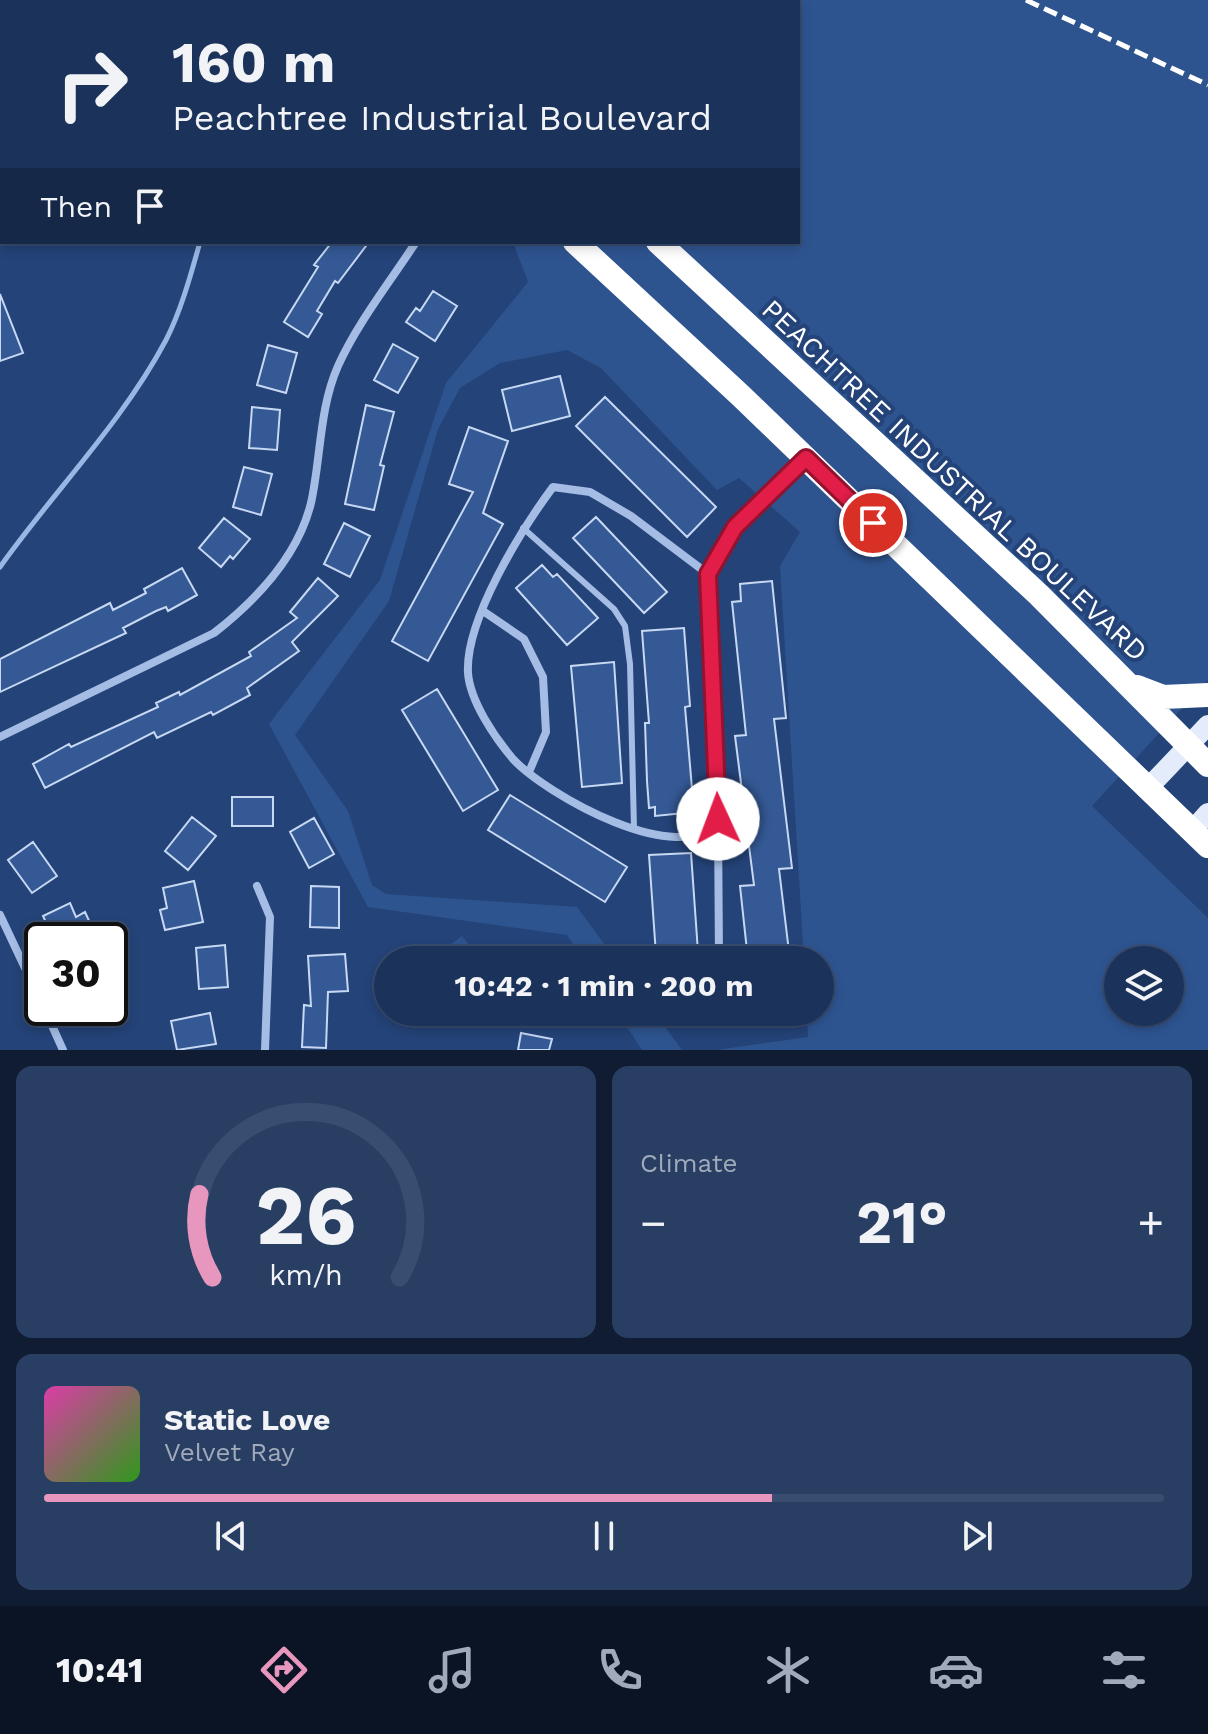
<!DOCTYPE html>
<html lang="en">
<head>
<meta charset="utf-8">
<style>
	body { margin:0; font-family:"Work Sans",sans-serif; background:#283e63; color:#f1f3f6; height:100vh; display:flex; flex-direction:column; font-size:30px; white-space:nowrap }
	* { box-sizing:border-box; margin:0 }
	p { font-size:26px; color:#a0aabb }
	.icon { flex:none; width:44px; height:44px; fill:none; stroke:currentColor; stroke-width:2; stroke-linecap:round; stroke-linejoin:round }
	.map { position:relative; height:1050px; overflow:hidden }
	.side { display:flex; flex-direction:column; gap:16px; padding:16px; background:#0f1c32; flex:1 }
	.side>* { flex:none }
	.top-card { position:absolute; left:0px; top:0px; width:800px; height:244px; box-shadow:0 4px 12px #0003,0 0 0 2px #394d70; background:#1b325a; color:#f1f3f6; overflow:hidden }
	.buttons { position:absolute; left:1104px; top:946px; display:grid; gap:16px }
	.buttons a { display:grid; place-items:center; width:80px; height:80px; border-radius:50%; background:#1b325a; box-shadow:0 4px 12px #0003,0 0 0 2px #394d70; font-size:40px }
	.speed { position:absolute; left:24px; top:922px; display:flex; gap:16px; font-size:40px; font-weight:700; text-align:center }
	.speed>* { display:grid; place-content:center; width:104px; height:104px; border-radius:50%; background:#1b325a; box-shadow:0 4px 12px #0003,0 0 0 2px #394d70; line-height:1 }
	.speed .limit { border:4px solid #111; border-radius:12px; background:#fff; color:#111 }
	.pin { position:absolute; display:grid; place-items:center; width:68px; height:68px; color:#fff; margin:-34px; border:4px solid #fff; border-radius:50%; box-shadow:0 2px 8px #0007 }
	.me { position:absolute; width:88px; margin:-44px; rotate:358deg; stroke-linejoin:round; filter:drop-shadow(0 0 6px #0008) }
	.turn { display:flex; align-items:center; gap:28px; height:168px; padding:0 40px; font-size:36px }
	.turn .icon { width:104px; height:104px; stroke-width:2.5 }
	.turn b { display:block; font-size:56px; line-height:68px }
	.then { display:flex; align-items:center; height:76px; padding:0 40px; background:#0003; gap:16px; font-size:30px }
	.big { font-size:60px; font-weight:700; line-height:1.1 }
	.side .tile { flex:1; display:flex; flex-direction:column; justify-content:center; gap:12px; min-width:0; padding:0 28px; border-radius:16px; background:#283e63 }
	.side .dial { align-items:center; gap:0 }
	.dial svg { height:208px; overflow:visible; fill:none; stroke:#394d70; stroke-width:7; stroke-linecap:round; text-anchor:middle }
	.dial text { fill:#f1f3f6; stroke:none }
	.song { display:flex; align-items:center; gap:24px }
	.cover { width:96px; height:96px; border-radius:12px; background:linear-gradient(135deg,hsl(320 70% 55%),hsl(110 70% 35%)) }
	.played { height:8px; border-radius:4px; background:linear-gradient(90deg,#e797bd 65%,#394d70 65%) }
	.keys { display:flex; justify-content:space-around; direction:ltr }
	.heat { display:flex; justify-content:space-between; align-items:center; font-size:44px; direction:ltr }
	.side .tiles { flex:1; display:grid; gap:16px; grid-template-columns:1fr 1fr }
	.tile:last-child { grid-column:span 2 }
	.trip { position:absolute; left:374px; top:946px; width:460px; height:80px; border-radius:40px; background:#1b325a; box-shadow:0 4px 12px #0003,0 0 0 2px #394d70; font-weight:700; line-height:80px; text-align:center }
	.dock { display:flex; height:128px; justify-content:space-around; align-items:center; background:#0b1424; color:#a0aabb }
	.dock .icon { width:56px; height:56px }
	.dock .selected { color:#e797bd }
	.dock b { font-size:36px; color:#f1f3f6 }
	.map>svg:first-child { display:block }
</style>
</head>
<body>
<div class="map">
<svg width="1208" height="1050" viewBox="0 0 1208 1050">
	<rect width="100%" height="100%" fill="#244378"/>
	<path fill="#2e5490" fill-rule="evenodd" d="M 313,0 L 1208,0 L 1208,680 L 1092,806 L 1208,918 L 1208,1050 L 716,1050 L 808,1037 L 807,1012 L 820,1012 L 820,960 L 804,960 L 780,566 L 800,532 L 739,478 L 717,490 L 601,368 L 567,350 L 500,363 L 460,388 L 438,429 L 389,601 L 295,735 L 348,811 L 372,885 L 386,894 L 577,907 L 616,960 L 583,960 L 567,935 L 368,907 L 269,724 L 380,580 L 446,383 L 528,282 L 513,242 L 798,242 L 798,2 ZM 1118,960 L 1170,960 L 1170,1012 L 1118,1012 Z
		M 462,936 L 478,957 L 475,960 L 429,960 Z
		M 617,1012 L 654,1012 L 682,1050 L 642,1050 Z"/>
	<g fill="none" stroke-linecap="round" stroke-linejoin="round">
		<path stroke="#99b7e4" stroke-width="5" d="M 0,567 C 54,491 122,423 166,340 C 181,311 191,274 200,242"/>
	</g>
	<path fill="#345995" stroke="#c7d8f3" stroke-width="2" d="M 332,242 L 369,242 L 338,283 L 335,281 L 317,311 L 322,314 L 308,337 L 284,322 L 318,267 L 314,265 Z
		M 433,291 L 457,306 L 435,341 L 406,322 L 416,308 L 420,311 Z
		M 0,294 L 23,353 L 0,361 Z
		M 393,344 L 418,358 L 398,393 L 374,380 Z
		M 268,345 L 297,353 L 286,393 L 257,385 Z
		M 560,376 L 570,416 L 512,431 L 502,390 Z
		M 605,397 L 716,507 L 687,537 L 576,426 Z
		M 366,405 L 394,412 L 380,465 L 384,466 L 374,510 L 345,504 Z
		M 252,407 L 280,410 L 277,450 L 249,448 Z
		M 469,427 L 508,441 L 483,513 L 503,524 L 428,661 L 392,641 L 473,492 L 449,484 Z
		M 244,467 L 272,474 L 261,515 L 233,507 Z
		M 596,517 L 667,592 L 644,613 L 573,538 Z
		M 224,518 L 250,539 L 233,559 L 230,556 L 221,567 L 199,548 Z
		M 344,523 L 370,536 L 350,577 L 324,564 Z
		M 542,565 L 553,577 L 557,574 L 598,618 L 567,645 L 516,588 Z
		M 182,568 L 197,595 L 168,611 L 166,607 L 156,611 L 123,628 L 126,633 L 0,692 L 0,659 L 110,603 L 113,610 L 146,593 L 144,589 Z
		M 318,578 L 338,596 L 292,642 L 299,651 L 247,688 L 250,695 L 213,715 L 211,712 L 157,738 L 154,732 L 45,788 L 33,764 L 69,744 L 71,747 L 158,707 L 156,703 L 179,692 L 180,695 L 251,656 L 249,652 L 297,618 L 290,612 Z
		M 772,581 L 786,718 L 774,719 L 792,868 L 779,869 L 790,960 L 748,960 L 740,886 L 754,885 L 735,736 L 746,735 L 732,602 L 741,601 L 740,584 Z
		M 684,628 L 690,706 L 685,707 L 694,812 L 655,816 L 655,807 L 649,808 L 647,781 L 645,723 L 649,723 L 642,631 Z
		M 614,662 L 622,783 L 582,787 L 571,666 Z
		M 437,689 L 498,790 L 463,811 L 402,710 Z
		M 510,795 L 627,867 L 605,902 L 488,830 Z
		M 232,797 L 273,797 L 273,826 L 232,826 Z
		M 192,817 L 216,836 L 188,870 L 165,851 Z
		M 314,818 L 334,854 L 309,868 L 290,832 Z
		M 33,842 L 57,876 L 32,893 L 8,860 Z
		M 691,853 L 698,952 L 656,955 L 649,855 Z
		M 194,881 L 203,922 L 165,930 L 160,910 L 167,908 L 163,888 Z
		M 311,886 L 339,887 L 339,928 L 310,927 Z
		M 70,903 L 76,917 L 85,912 L 96,936 L 88,940 L 54,940 L 43,916 Z
		M 225,945 L 228,987 L 199,989 L 196,948 Z
		M 345,954 L 348,991 L 328,992 L 326,1048 L 302,1047 L 304,1005 L 311,1006 L 308,956 Z
		M 210,1013 L 216,1044 L 177,1050 L 171,1021 Z
		M 521,1033 L 552,1039 L 549,1050 L 518,1050 Z"/>
	<g fill="none" stroke-linecap="round" stroke-linejoin="round">
		<path stroke="#a5bde4" stroke-width="6" d="M 523,528 L 614,609 L 625,626 L 630,664 L 634,828"/>
		<path stroke="#a5bde4" stroke-width="8" d="M 708,574 L 631,516 L 590,492 L 553,487 C 521,530 465,620 468,673 C 470,701 495,738 513,759 C 545,794 683,872 718,819
			M 483,611 L 524,639 L 543,677 L 546,732 L 529,772
			M 0,737 L 214,633 C 255,601 298,556 311,503 C 321,458 319,409 338,366 C 358,322 390,282 416,242
			M 257,886 L 270,917 L 265,1050
			M 0,915 L 42,1004
			M 719,960 L 718,819 L 708,574 L 735,527 L 802,461
			M 44,1008 L 63,1050"/>
		<path stroke="#e4ecfc" stroke-width="20" d="M 1148,788 L 1208,725
			M 1192,831 L 1208,813"/>
		<path stroke="#fff" stroke-width="24" d="M 246,0 L 251,2
			M 363,0 L 366,2
			M 575,242 L 740,395 L 1208,846
			M 658,242 L 1039,595 L 1208,765
			M 1137,687 L 1163,697 L 1208,695"/>
		<path stroke="#fff" stroke-width="5" stroke-dasharray="14 6" stroke-linecap="butt" d="M 1026,0 L 1208,85"/>
	</g>
	<g fill="none" stroke-linecap="round" stroke-linejoin="round">
		<g stroke="#92132f" stroke-width="20">
			<path id="route" d="M 718,819 L 708,574 L 735,527 L 806,458 L 873,523"/>
		</g>
		<use href="#route" stroke="#e11d48" stroke-width="14"/>
	</g>
	<g text-anchor="middle" stroke-width="8" stroke-linejoin="round" paint-order="stroke">
		<g font-size="28" fill="#fff" stroke="#244378">
			<text transform="translate(955 480) rotate(43)" y="10">PEACHTREE INDUSTRIAL BOULEVARD</text>
		</g>
	</g>
</svg>
<div class="buttons">
<a><svg class="icon" aria-label="layers" viewBox="0 0 24 24"><path d="M12 4l9 5-9 5-9-5zM3 14l9 5 9-5"/></svg></a>
</div>
<div class="speed"><div class="limit">30</div></div>
<div class="pin" style="left:873px;top:523px;background:#d93025"><svg class="icon" aria-label="arrive" viewBox="0 0 24 24"><path d="M6 21V4h12l-3 4 3 4H6"/></svg></div>
<svg class="me" style="left:718px;top:819px" viewBox="-20 -20 40 40"><circle r="19" fill="#fff"/><path d="M0-13L10 11 0 6-10 11z" fill="#e11d48"/></svg>
<div class="trip">10:42 · 1 min · 200 m</div>
<div class="top-card">
<div class="turn"><svg class="icon" aria-label="right" viewBox="0 0 24 24"><path d="M7 20v-9h11M14 6l5 5-5 5"/></svg><div><b>160 m</b>Peachtree Industrial Boulevard</div></div>
<div class="then">Then<svg class="icon" aria-label="arrive" viewBox="0 0 24 24"><path d="M6 21V4h12l-3 4 3 4H6"/></svg></div>
</div>
</div>
<section class="side">
<div class="tiles">
<div class="tile dial"><svg viewBox="0 0 100 80">
<path d="M14 69A42 42 0 1 1 86 69"/>
<path d="M14 69A42 42 0 0 1 9 37" stroke="#e797bd"/>
<text x="50" y="56" font-size="32" font-weight="700">26</text>
<text x="50" y="72" font-size="11">km/h</text>
</svg></div>
<div class="tile"><p>Climate</p>
<div class="heat"><a>−</a><b class="big">21°</b><a>+</a></div>
</div>
<div class="tile">
<div class="song"><i class="cover"></i><div><b>Static Love</b><p>Velvet Ray</p></div></div>
<div class="played"></div>
<div class="keys"><svg class="icon" aria-label="previous" viewBox="0 0 24 24"><path d="M18 5L8 12l10 7zM5 5v14"/></svg><svg class="icon" aria-label="pause" viewBox="0 0 24 24"><path d="M8 5v14M16 5v14"/></svg><svg class="icon" aria-label="next" viewBox="0 0 24 24"><path d="M6 5l10 7-10 7zM19 5v14"/></svg></div>
</div>
</div>
</section>
<nav class="dock">
<b>10:41</b>
<svg class="icon selected" aria-label="directions" viewBox="0 0 24 24"><path d="M12 3l9 9-9 9-9-9zM9 14v-3h6M13 9l2 2-2 2"/></svg>
<svg class="icon" aria-label="music" viewBox="0 0 24 24"><path d="M9 18V5l10-2v13"/><circle cx="6" cy="18" r="3"/><circle cx="16" cy="16" r="3"/></svg>
<svg class="icon" aria-label="phone" viewBox="0 0 24 24"><path d="M5 4h4l2 5-3 2q2 4 5 5l2-3 5 2v4C11 20 4 13 5 4z"/></svg>
<svg class="icon" aria-label="climate" viewBox="0 0 24 24"><path d="M12 3v18M4 7l16 10M4 17L20 7"/></svg>
<svg class="icon" aria-label="car" viewBox="0 0 24 24"><path d="M5 17H2v-5l4-1 3-4h7l3 4 3 1v5h-3M9 17h6M6 11h13"/><circle cx="7" cy="17" r="2"/><circle cx="17" cy="17" r="2"/></svg>
<svg class="icon" aria-label="filters" viewBox="0 0 24 24"><path d="M4 7h16M4 17h16"/><circle cx="9" cy="7" r="2"/><circle cx="15" cy="17" r="2"/></svg>
</nav>
</body>
</html>
